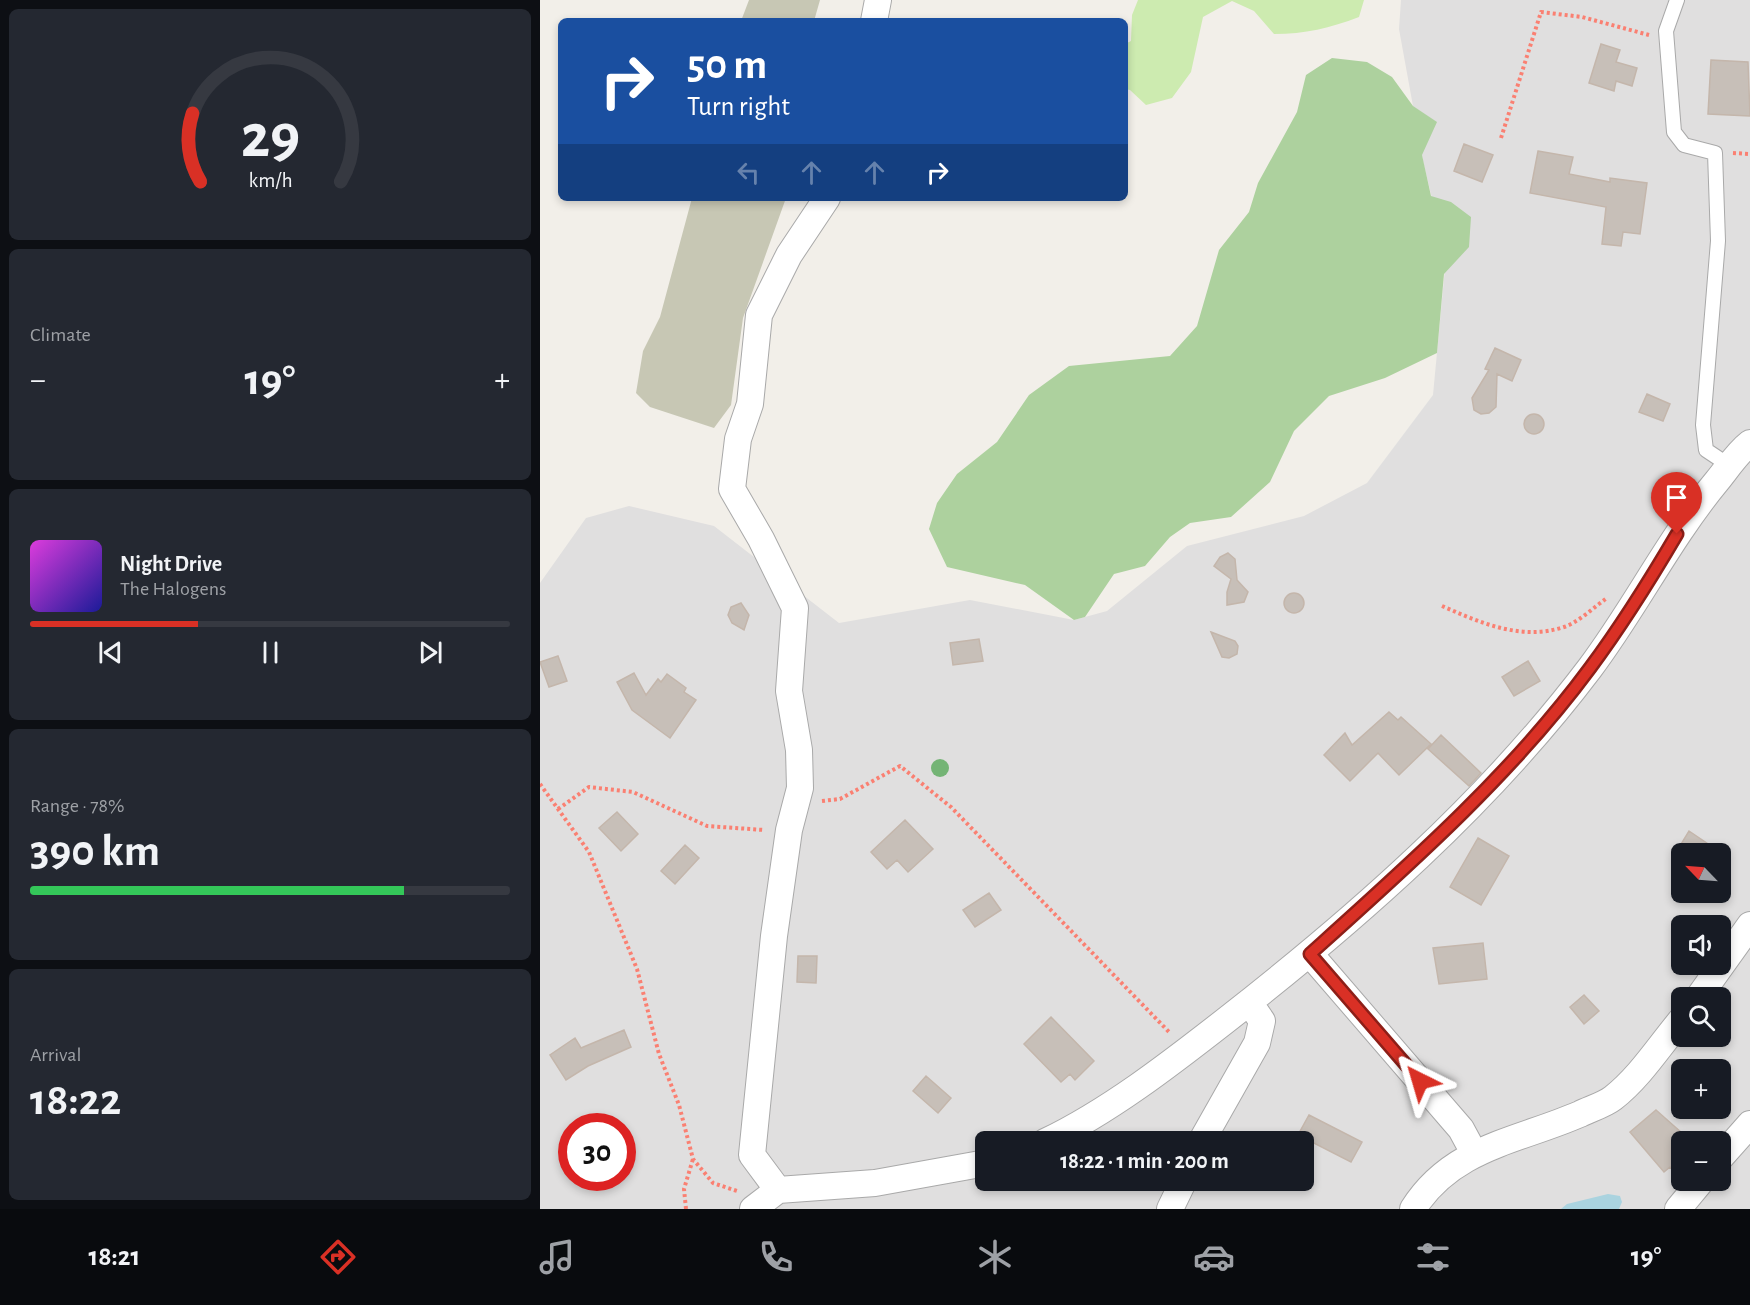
<!DOCTYPE html>
<html lang="en">
<head>
<meta charset="utf-8">
<style>
	body { margin:0; font-family:"Alegreya Sans",sans-serif; background:#242831; color:#f1f3f6; height:100vh; display:flex; flex-direction:column; font-size:22px; white-space:nowrap }
	* { box-sizing:border-box; margin:0 }
	p { font-size:20px; color:#9ea1a6 }
	.icon { flex:none; width:33px; height:33px; fill:none; stroke:currentColor; stroke-width:2; stroke-linecap:round; stroke-linejoin:round }
	.map { position:relative; flex:1; overflow:hidden }
	.sheet { display:flex; flex-direction:column; gap:9px; padding:9px; background:#0d0f14; width:540px }
	.sheet>* { flex:none }
	.top-card { position:absolute; left:18px; top:18px; width:570px; height:183px; border-radius:9px; box-shadow:0 3px 9px #0003; background:#1a4fa0; color:#fff; overflow:hidden }
	.needle { width:39px; rotate:295deg }
	.buttons { position:absolute; left:1131px; top:843px; display:grid; gap:12px }
	.buttons a { display:grid; place-items:center; width:60px; height:60px; border-radius:9px; background:#171b24; box-shadow:0 3px 9px #0003; font-size:30px }
	.speed { position:absolute; left:18px; top:1113px; display:flex; gap:12px; font-size:30px; font-weight:700; text-align:center }
	.speed>* { display:grid; place-content:center; width:78px; height:78px; border-radius:50%; background:#171b24; box-shadow:0 3px 9px #0003; line-height:1 }
	.speed .limit { border:9px solid #d22; background:#fff; color:#111 }
	.pin { position:absolute; display:grid; place-items:center; width:51px; height:51px; color:#fff; margin:-62px -26px; border-radius:50% 50% 50% 0; rotate:-45deg; box-shadow:0 0 6px #0007 }
	.pin .icon { rotate:45deg }
	.me { position:absolute; width:66px; margin:-33px; rotate:320deg; stroke-linejoin:round; filter:drop-shadow(0 0 4px #0008) }
	.turn { display:flex; align-items:center; gap:21px; height:126px; padding:0 30px; font-size:27px }
	.turn .icon { width:78px; height:78px; stroke-width:2.5 }
	.turn b { display:block; font-size:42px; line-height:51px }
	.lanes { display:flex; align-items:center; height:57px; padding:0 30px; background:#0003; justify-content:center; gap:30px; direction:ltr }
	.lanes .off { opacity:.35 }
	.big { font-size:45px; font-weight:600; line-height:1.1 }
	.sheet .widget { flex:1; display:flex; flex-direction:column; justify-content:center; gap:9px; min-width:0; padding:0 21px; border-radius:9px; background:#242831 }
	.sheet .dial { align-items:center; gap:0 }
	.dial svg { height:156px; overflow:visible; fill:none; stroke:#363941; stroke-width:7; stroke-linecap:round; text-anchor:middle }
	.dial text { fill:#f1f3f6; stroke:none }
	.song { display:flex; align-items:center; gap:18px }
	.cover { width:72px; height:72px; border-radius:9px; background:linear-gradient(135deg,hsl(300 70% 55%),hsl(240 70% 35%)) }
	.played { height:6px; border-radius:3px; background:linear-gradient(90deg,#d93025 35%,#363941 35%) }
	.keys { display:flex; justify-content:space-around; direction:ltr }
	.heat { display:flex; justify-content:space-between; align-items:center; font-size:33px; direction:ltr }
	.charge { height:9px; border-radius:4px; background:linear-gradient(90deg,#34c759 78%,#363941 0) }
	.trip { position:absolute; left:435px; top:1131px; width:339px; height:60px; border-radius:9px; background:#171b24; box-shadow:0 3px 9px #0003; font-weight:600; line-height:60px; text-align:center }
	.dock { display:flex; height:96px; justify-content:space-around; align-items:center; background:#090b0e; color:#9ea1a6 }
	.dock .icon { width:42px; height:42px }
	.dock .active { color:#d93025 }
	.dock b { font-size:27px; color:#f1f3f6 }
	main { display:flex; flex:1; min-height:0 }
	.map>svg:first-child { display:block }
</style>
</head>
<body>
<main>
<section class="sheet">
<div class="widget dial"><svg viewBox="0 0 100 80">
<path d="M14 69A42 42 0 1 1 86 69"/>
<path d="M14 69A42 42 0 0 1 10 34" stroke="#d93025"/>
<text x="50" y="56" font-size="32" font-weight="700">29</text>
<text x="50" y="72" font-size="11">km/h</text>
</svg></div>
<div class="widget"><p>Climate</p>
<div class="heat"><a>−</a><b class="big">19°</b><a>+</a></div>
</div>
<div class="widget">
<div class="song"><i class="cover"></i><div><b>Night Drive</b><p>The Halogens</p></div></div>
<div class="played"></div>
<div class="keys"><svg class="icon" aria-label="previous" viewBox="0 0 24 24"><path d="M18 5L8 12l10 7zM5 5v14"/></svg><svg class="icon" aria-label="pause" viewBox="0 0 24 24"><path d="M8 5v14M16 5v14"/></svg><svg class="icon" aria-label="next" viewBox="0 0 24 24"><path d="M6 5l10 7-10 7zM19 5v14"/></svg></div>
</div>
<div class="widget"><p>Range · 78%</p><b class="big">390 km</b><div class="charge"></div></div>
<div class="widget"><p>Arrival</p><b class="big">18:22</b></div>
</section>
<div class="map">
<svg width="1210" height="1209" viewBox="0 0 1210 1209">
	<rect width="100%" height="100%" fill="#f2efe9"/>
	<path fill="#e0dfdf" fill-rule="evenodd" d="M 861,0 L 1210,0 L 1210,1209 L 0,1209 L 0,583 L 46,518 L 89,506 L 174,526 L 299,623 L 430,600 L 534,620 L 567,611 L 647,546 L 764,516 L 827,483 L 893,395 L 906,257 L 883,161 L 859,29 ZM 1142,854 L 1180,854 L 1180,892 L 1142,892 ZM 1142,926 L 1180,926 L 1180,964 L 1142,964 ZM 1142,998 L 1180,998 L 1180,1036 L 1142,1036 ZM 1142,1070 L 1180,1070 L 1180,1108 L 1142,1108 ZM 32,1126 L 82,1126 L 82,1178 L 32,1178 ZM 446,1142 L 764,1142 L 764,1180 L 446,1180 ZM 1142,1142 L 1180,1142 L 1180,1180 L 1142,1180 Z"/>
	<path fill="#c7c7b4" d="M 209,0 L 280,0 L 274,21 L 201,21 Z
		M 152,198 L 246,198 L 203,318 L 191,405 L 174,428 L 110,407 L 96,393 L 103,351 L 120,317 Z"/>
	<path fill="#cdebb0" d="M 598,0 L 824,0 L 819,17 C 790,28 765,34 734,34 L 714,11 L 692,1 L 663,17 L 651,72 L 632,98 L 606,105 L 590,90 L 585,89 L 585,44 L 591,41 L 592,15 Z"/>
	<path fill="#add19e" d="M 792,58 L 827,62 L 852,77 L 873,106 L 897,122 L 882,155 L 891,196 L 911,202 L 931,217 L 929,247 L 904,274 L 897,353 L 845,378 L 789,396 L 754,431 L 730,482 L 691,517 L 650,523 L 630,537 L 605,566 L 574,574 L 545,617 L 534,620 L 485,585 L 407,567 L 389,529 L 397,503 L 417,474 L 457,442 L 489,395 L 529,366 L 630,356 L 657,326 L 679,250 L 709,212 L 718,183 L 757,112 L 766,75 Z"/>
	<path fill="#aad3df" d="M 1068,1194 L 1080,1196 L 1082,1202 L 1079,1209 L 1021,1209 L 1027,1204 Z"/>
	<path fill="#c7bfb8" stroke="#c4b6ab" stroke-width="1.5" d="M 1061,44 L 1080,50 L 1076,62 L 1097,68 L 1092,86 L 1076,81 L 1074,91 L 1049,83 Z
		M 1171,60 L 1208,62 L 1210,116 L 1168,114 Z
		M 924,144 L 953,155 L 942,182 L 914,171 Z
		M 998,151 L 1033,157 L 1029,174 L 1070,182 L 1070,178 L 1107,183 L 1100,234 L 1083,232 L 1081,246 L 1062,244 L 1066,207 L 990,193 Z
		M 955,348 L 981,360 L 972,381 L 957,374 L 956,407 L 949,413 L 941,414 L 934,410 L 932,398 L 949,370 L 945,369 Z
		M 1107,394 L 1130,404 L 1123,421 L 1099,412 Z
		M984 424a10 10 0 1 1 20 0a10 10 0 1 1-20 0Z
		M 688,553 L 695,559 L 697,580 L 708,592 L 704,602 L 687,605 L 687,592 L 691,579 L 674,566 L 680,557 Z
		M744 603a10 10 0 1 1 20 0a10 10 0 1 1-20 0Z
		M 201,603 L 209,615 L 204,630 L 192,623 L 188,615 L 191,607 Z
		M 671,632 L 695,641 L 698,646 L 697,654 L 689,658 L 682,657 Z
		M 439,639 L 443,661 L 413,665 L 410,643 Z
		M 18,656 L 27,681 L 9,687 L 0,662 Z
		M 988,661 L 1000,681 L 974,696 L 962,677 Z
		M 94,673 L 106,695 L 118,679 L 121,682 L 127,674 L 146,688 L 144,692 L 156,700 L 130,738 L 92,710 L 77,682 Z
		M 849,712 L 858,720 L 861,717 L 891,744 L 859,775 L 838,753 L 810,781 L 784,755 L 805,733 L 812,745 Z
		M 901,735 L 941,773 L 929,786 L 888,749 Z
		M 77,812 L 98,834 L 81,851 L 59,828 Z
		M 365,820 L 393,849 L 368,872 L 357,860 L 347,869 L 331,852 Z
		M 1149,831 L 1183,854 L 1135,854 Z
		M 938,838 L 969,856 L 941,905 L 910,887 Z
		M 145,845 L 159,858 L 135,884 L 121,871 Z
		M 449,893 L 461,910 L 435,927 L 423,910 Z
		M 943,943 L 947,979 L 899,984 L 893,948 Z
		M 258,956 L 277,956 L 276,983 L 257,982 Z
		M 1044,995 L 1059,1011 L 1044,1024 L 1030,1007 Z
		M 511,1017 L 554,1061 L 535,1080 L 530,1074 L 521,1082 L 484,1044 Z
		M 84,1030 L 91,1047 L 48,1066 L 26,1080 L 10,1055 L 35,1038 L 41,1048 Z
		M 386,1076 L 411,1098 L 398,1113 L 373,1091 Z
		M 1116,1110 L 1142,1133 L 1142,1181 L 1130,1167 L 1124,1172 L 1090,1132 Z
		M 769,1115 L 822,1142 L 811,1162 L 758,1135 Z"/>
	<g fill="none" stroke-linecap="round" stroke-linejoin="round">
		<g stroke="#a9a9a9" stroke-width="16">
			<path id="lane" d="M 1137,0 L 1126,31 L 1134,132 L 1144,145 L 1175,153 L 1178,241 L 1163,425 L 1166,450 L 1190,466"/>
		</g>
		<g stroke="#a9a9a9" stroke-width="28">
			<path id="street" d="M 334,21 L 338,0
				M 770,954 L 921,1129 L 934,1153
				M 1158,998 L 1210,925
				M 505,1142 C 568,1112 630,1064 685,1021 C 817,918 948,803 1050,668 C 1095,608 1129,539 1177,481 C 1187,469 1197,453 1210,443
				M 661,1142 L 717,1043 L 722,1021 L 709,1002
				M 1180,1158 L 1210,1124
				M 238,1190 L 212,1155 L 234,936 L 249,830 L 260,788 L 259,750 L 249,691 L 255,608 L 221,539 L 192,489 L 198,439 L 210,404 L 219,315 L 249,255 L 287,198
				M 213,1209 L 238,1190 L 335,1183 L 446,1163
				M 630,1209 L 644,1180
				M 873,1209 C 912,1147 978,1141 1040,1114 C 1050,1109 1064,1105 1073,1098 C 1100,1077 1120,1045 1142,1019
				M 1138,1209 L 1162,1180"/>
		</g>
		<path stroke="#fa8072" stroke-width="4" stroke-dasharray="3 3" stroke-linecap="butt" d="M 961,138 L 1001,12 L 1042,17 L 1109,35
			M 1193,153 L 1210,154
			M 902,606 C 941,623 981,641 1024,627 C 1039,622 1054,607 1067,598
			M 0,784 L 49,852 L 97,969 L 119,1054 L 139,1105 L 153,1159 L 173,1183 L 197,1191
			M 282,801 L 300,799 L 360,766 L 411,807 L 630,1033
			M 18,809 L 49,787 L 93,792 L 167,826 L 224,830
			M 146,1209 L 144,1189 L 153,1159"/>
		<use href="#lane" stroke="#fff" stroke-width="14"/>
		<use href="#street" stroke="#fff" stroke-width="26"/>
	</g>
	<circle fill="#74b475" cx="400" cy="768" r="9"/>
	<g fill="none" stroke-linecap="round" stroke-linejoin="round">
		<g stroke="#8d1f18" stroke-width="15">
			<path id="route" d="M 880,1081 L 770,954 C 869,865 971,775 1050,668 C 1082,625 1110,580 1137,534"/>
		</g>
		<use href="#route" stroke="#d93025" stroke-width="10"/>
	</g>
</svg>
<div class="buttons">
<a><svg class="needle" viewBox="-14 -14 28 28"><path d="M0-13l5 13h-10z" fill="#e53935"/><path d="M0 13l5-13h-10z" fill="#9ea1a6"/></svg></a>
<a><svg class="icon" aria-label="sound" viewBox="0 0 24 24"><path d="M4 9h4l5-4v14l-5-4H4zM17 9q2 3 0 6"/></svg></a>
<a><svg class="icon" aria-label="search" viewBox="0 0 24 24"><circle cx="10" cy="10" r="6"/><path d="M15 15l6 6"/></svg></a>
<a>+</a>
<a>−</a>
</div>
<div class="speed"><div class="limit">30</div></div>
<div class="pin" style="left:1137px;top:534px;background:#d93025"><svg class="icon" aria-label="arrive" viewBox="0 0 24 24"><path d="M6 21V4h12l-3 4 3 4H6"/></svg></div>
<svg class="me" style="left:880px;top:1081px" viewBox="-20 -20 40 40"><path d="M0-17L14 15 0 8-14 15z" fill="#d93025" stroke="#fff" stroke-width="4"/></svg>
<div class="trip">18:22 · 1 min · 200 m</div>
<div class="top-card">
<div class="turn"><svg class="icon" aria-label="right" viewBox="0 0 24 24"><path d="M7 20v-9h11M14 6l5 5-5 5"/></svg><div><b>50 m</b>Turn right</div></div>
<div class="lanes"><svg class="icon off" aria-label="left" viewBox="0 0 24 24"><path d="M17 20v-9H6M10 6l-5 5 5 5"/></svg><svg class="icon off" aria-label="ahead" viewBox="0 0 24 24"><path d="M12 20V5M6 11l6-6 6 6"/></svg><svg class="icon off" aria-label="ahead" viewBox="0 0 24 24"><path d="M12 20V5M6 11l6-6 6 6"/></svg><svg class="icon" aria-label="right" viewBox="0 0 24 24"><path d="M7 20v-9h11M14 6l5 5-5 5"/></svg></div>
</div>
</div>
</main>
<nav class="dock">
<b>18:21</b>
<svg class="icon active" aria-label="directions" viewBox="0 0 24 24"><path d="M12 3l9 9-9 9-9-9zM9 14v-3h6M13 9l2 2-2 2"/></svg>
<svg class="icon" aria-label="music" viewBox="0 0 24 24"><path d="M9 18V5l10-2v13"/><circle cx="6" cy="18" r="3"/><circle cx="16" cy="16" r="3"/></svg>
<svg class="icon" aria-label="phone" viewBox="0 0 24 24"><path d="M5 4h4l2 5-3 2q2 4 5 5l2-3 5 2v4C11 20 4 13 5 4z"/></svg>
<svg class="icon" aria-label="climate" viewBox="0 0 24 24"><path d="M12 3v18M4 7l16 10M4 17L20 7"/></svg>
<svg class="icon" aria-label="car" viewBox="0 0 24 24"><path d="M5 17H2v-5l4-1 3-4h7l3 4 3 1v5h-3M9 17h6M6 11h13"/><circle cx="7" cy="17" r="2"/><circle cx="17" cy="17" r="2"/></svg>
<svg class="icon" aria-label="filters" viewBox="0 0 24 24"><path d="M4 7h16M4 17h16"/><circle cx="9" cy="7" r="2"/><circle cx="15" cy="17" r="2"/></svg>
<b>19°</b>
</nav>
</body>
</html>
